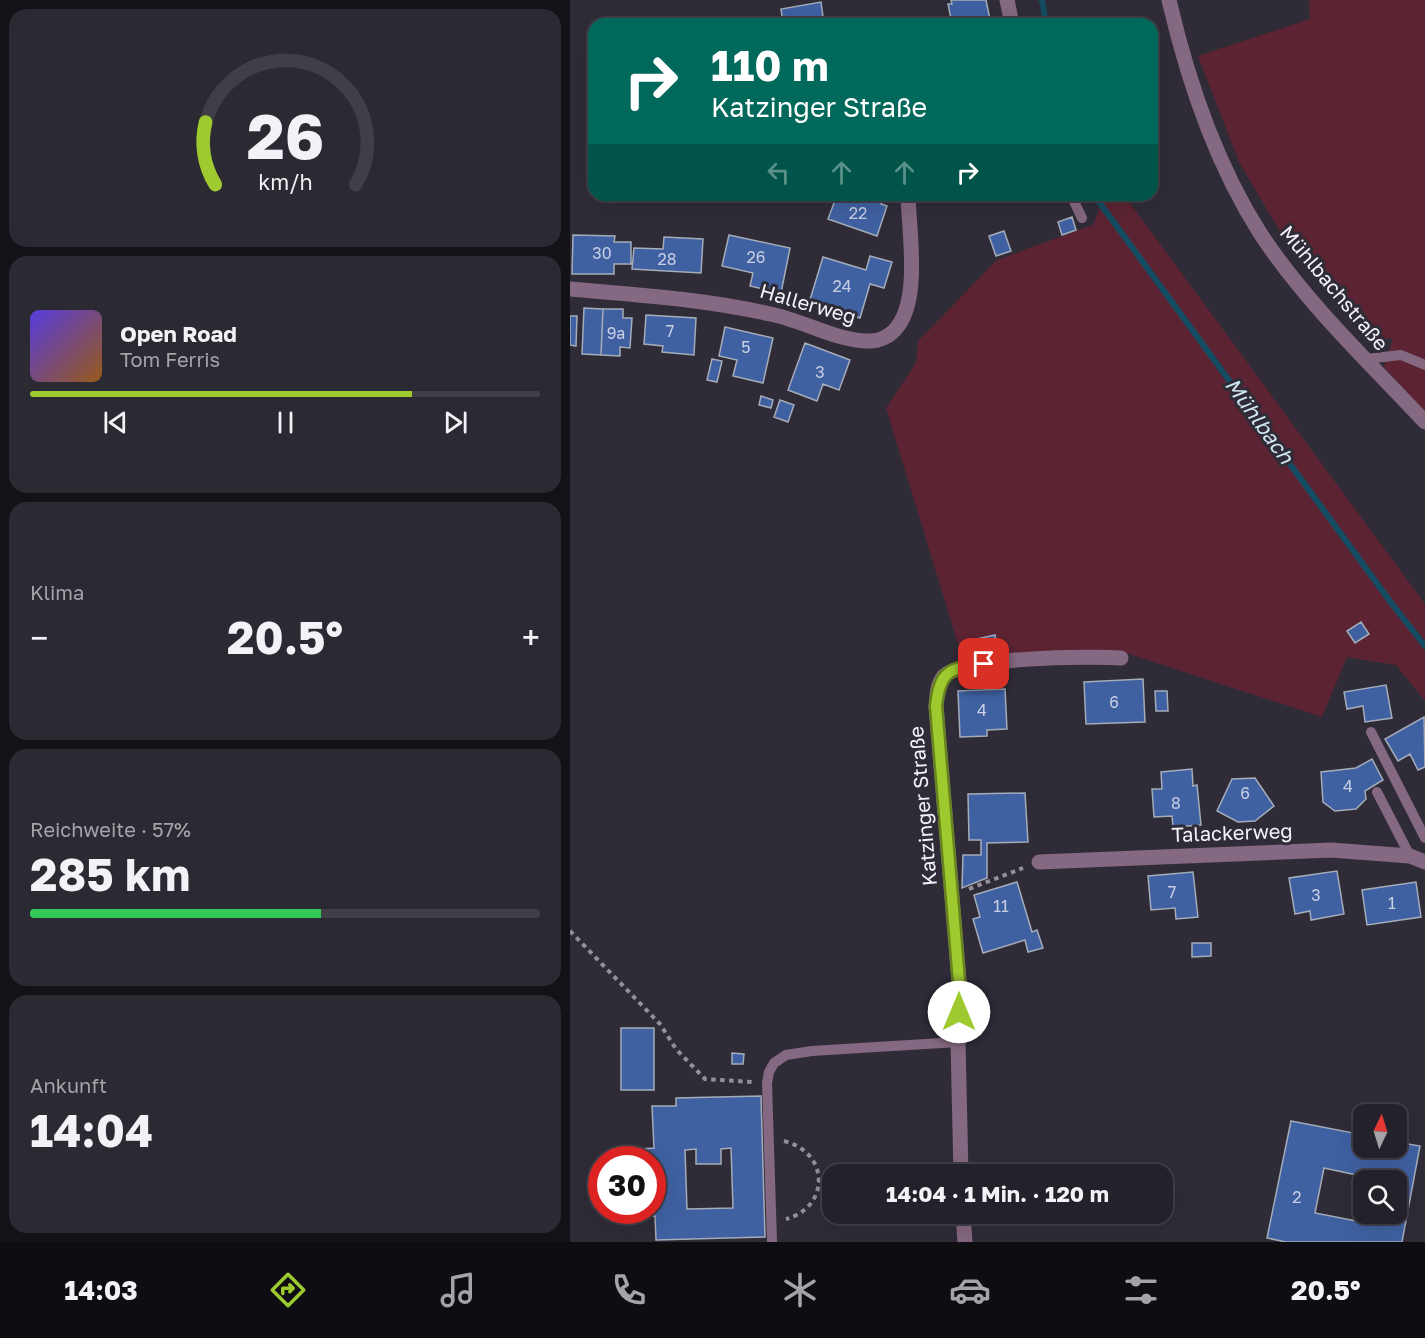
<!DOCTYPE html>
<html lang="de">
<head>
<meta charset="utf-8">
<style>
	body { margin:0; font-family:"Golos Text",sans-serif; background:#2b2932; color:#f1f3f6; height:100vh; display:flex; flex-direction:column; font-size:22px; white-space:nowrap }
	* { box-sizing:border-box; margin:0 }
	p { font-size:20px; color:#a3a3a8 }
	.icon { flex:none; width:33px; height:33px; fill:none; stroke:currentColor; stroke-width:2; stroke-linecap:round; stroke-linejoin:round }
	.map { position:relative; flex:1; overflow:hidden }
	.sheet { display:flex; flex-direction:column; gap:9px; padding:9px; background:#131217; width:570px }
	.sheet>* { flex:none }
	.hud { position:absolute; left:18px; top:18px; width:570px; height:183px; border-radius:18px; box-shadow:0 6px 24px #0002,0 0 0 2px #403e47; background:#00695c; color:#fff; overflow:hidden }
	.needle { width:39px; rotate:4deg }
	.fabs { position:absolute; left:783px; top:1104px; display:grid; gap:12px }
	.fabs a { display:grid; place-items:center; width:54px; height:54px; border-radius:12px; background:#23212a; box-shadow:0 6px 24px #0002,0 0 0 2px #403e47; font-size:30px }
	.speed { position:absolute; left:18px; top:1146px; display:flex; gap:12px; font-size:30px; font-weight:700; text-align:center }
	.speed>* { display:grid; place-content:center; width:78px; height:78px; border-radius:50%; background:#23212a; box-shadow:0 6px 24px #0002,0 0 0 2px #403e47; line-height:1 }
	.speed .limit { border:9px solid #d22; background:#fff; color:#111 }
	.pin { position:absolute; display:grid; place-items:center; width:51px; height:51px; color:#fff; margin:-26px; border-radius:12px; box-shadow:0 3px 9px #0006 }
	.me { position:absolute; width:66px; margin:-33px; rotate:0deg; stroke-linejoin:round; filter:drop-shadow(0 0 4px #0008) }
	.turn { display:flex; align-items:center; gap:21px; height:126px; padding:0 24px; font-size:27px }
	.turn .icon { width:78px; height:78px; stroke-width:2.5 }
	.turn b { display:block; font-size:42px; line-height:51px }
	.lanes { display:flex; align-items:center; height:57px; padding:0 24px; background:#0003; justify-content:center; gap:30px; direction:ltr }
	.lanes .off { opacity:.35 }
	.big { font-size:45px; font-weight:700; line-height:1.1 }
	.sheet .tile { flex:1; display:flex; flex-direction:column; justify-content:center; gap:9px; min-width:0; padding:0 21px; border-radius:18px; background:#2b2932 }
	.sheet .dial { align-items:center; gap:0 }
	.dial svg { height:156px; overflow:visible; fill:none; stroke:#403e47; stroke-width:7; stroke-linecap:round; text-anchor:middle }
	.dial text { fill:#f1f3f6; stroke:none }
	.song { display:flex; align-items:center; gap:18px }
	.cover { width:72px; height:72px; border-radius:9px; background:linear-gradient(135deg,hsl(250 70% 55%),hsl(30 70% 35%)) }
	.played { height:6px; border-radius:3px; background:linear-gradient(90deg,#9eca2f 75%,#403e47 75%) }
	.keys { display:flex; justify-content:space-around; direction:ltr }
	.heat { display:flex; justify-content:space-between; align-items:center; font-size:33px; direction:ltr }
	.charge { height:9px; border-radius:4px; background:linear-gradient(90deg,#34c759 57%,#403e47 0) }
	.trip { position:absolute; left:252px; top:1164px; width:351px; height:60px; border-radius:18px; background:#23212a; box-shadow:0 6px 24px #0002,0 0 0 2px #403e47; font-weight:700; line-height:60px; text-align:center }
	.dock { display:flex; height:96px; justify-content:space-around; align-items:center; background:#0e0d11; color:#a3a3a8 }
	.dock .icon { width:42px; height:42px }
	.dock .selected { color:#9eca2f }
	.dock b { font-size:27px; color:#f1f3f6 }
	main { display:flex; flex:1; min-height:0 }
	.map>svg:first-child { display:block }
</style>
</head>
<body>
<main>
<section class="sheet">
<div class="tile dial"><svg viewBox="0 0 100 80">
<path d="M14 69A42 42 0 1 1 86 69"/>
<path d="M14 69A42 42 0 0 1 9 37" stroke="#9eca2f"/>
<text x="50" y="56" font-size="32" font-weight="700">26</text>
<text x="50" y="72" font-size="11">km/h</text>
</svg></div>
<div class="tile">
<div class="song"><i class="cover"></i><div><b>Open Road</b><p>Tom Ferris</p></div></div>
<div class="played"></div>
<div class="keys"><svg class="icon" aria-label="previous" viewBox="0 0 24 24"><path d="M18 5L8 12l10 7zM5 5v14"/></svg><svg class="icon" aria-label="pause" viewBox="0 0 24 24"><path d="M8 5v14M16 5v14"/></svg><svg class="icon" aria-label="next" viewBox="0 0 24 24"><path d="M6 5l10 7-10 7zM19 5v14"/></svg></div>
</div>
<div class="tile"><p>Klima</p>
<div class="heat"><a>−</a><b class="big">20.5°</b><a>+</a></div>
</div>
<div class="tile"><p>Reichweite · 57%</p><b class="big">285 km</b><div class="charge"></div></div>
<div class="tile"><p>Ankunft</p><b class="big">14:04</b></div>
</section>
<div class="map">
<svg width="855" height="1242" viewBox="0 0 855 1242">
	<rect width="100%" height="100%" fill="#2f2c38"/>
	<path fill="#5c2433" d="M 739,0 L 855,0 L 855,412 L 814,367 L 823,338 L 798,340 L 718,245 L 669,162 L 628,56 L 740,19 Z
		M 535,195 L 554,195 L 855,604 L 855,701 L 826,665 L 777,657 L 752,717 L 547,650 L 392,657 L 316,408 L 346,363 L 348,341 L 427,260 L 523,225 Z"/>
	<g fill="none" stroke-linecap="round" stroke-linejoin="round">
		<path stroke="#144d63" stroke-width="6" d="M 472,0 L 476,24
			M 524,195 L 822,604 L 855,646"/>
	</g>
	<path fill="#3f61a2" stroke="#a5acb9" stroke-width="1.5" fill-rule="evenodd" d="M 381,0 L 416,0 L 421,24 L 382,24 L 378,4 L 382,4 Z
		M 251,2 L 254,24 L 213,24 L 211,9 Z
		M 267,195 L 314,195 L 311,204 L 317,206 L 307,236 L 258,219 Z
		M 502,217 L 506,230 L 492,235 L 488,222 Z
		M 434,231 L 441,251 L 426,256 L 419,236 Z
		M 3,235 L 45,236 L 44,242 L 61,242 L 61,264 L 44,264 L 44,274 L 2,274 Z
		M 159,235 L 220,248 L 211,293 L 180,286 L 183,273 L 152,266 Z
		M 94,237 L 133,239 L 131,273 L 62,269 L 64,248 L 93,249 Z
		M 300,256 L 322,262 L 314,288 L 300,284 L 290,318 L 239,303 L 253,257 L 296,270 Z
		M 14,308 L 33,309 L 31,355 L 12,354 Z
		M 33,309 L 53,309 L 53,318 L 62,318 L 60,348 L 50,347 L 50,356 L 31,355 Z
		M 76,315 L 126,318 L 124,355 L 92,352 L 93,346 L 74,344 Z
		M 0,316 L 7,316 L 6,346 L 0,345 Z
		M 155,327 L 203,338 L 193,383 L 163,376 L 167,360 L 149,356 Z
		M 235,343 L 280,360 L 269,390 L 253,384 L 247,401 L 218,390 Z
		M 142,359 L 152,361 L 147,382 L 137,380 Z
		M 191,396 L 203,400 L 201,408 L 189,405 Z
		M 210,400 L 224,405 L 218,422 L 204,417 Z
		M 791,622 L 799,634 L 785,643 L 777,631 Z
		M 425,635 L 428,652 L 406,656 L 402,640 Z
		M 573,679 L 575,722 L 516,724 L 514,682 Z
		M 816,685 L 822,718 L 795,722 L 793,706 L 777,709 L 774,692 Z
		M 435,689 L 437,729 L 417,730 L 417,736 L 390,737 L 388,691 Z
		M 585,691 L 597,691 L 598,711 L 586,711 Z
		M 854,717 L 855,767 L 848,770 L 840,754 L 828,761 L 815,739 Z
		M 802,759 L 813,780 L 795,791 L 796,799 L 786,809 L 765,811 L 753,802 L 751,772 L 786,768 Z
		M 622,769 L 623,786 L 627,785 L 631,825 L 603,827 L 602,816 L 584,817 L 582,789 L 592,789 L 591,772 Z
		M 685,778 L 704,806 L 685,821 L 668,822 L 647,811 L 662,779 Z
		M 455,793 L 458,842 L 417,843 L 417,878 L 392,888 L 393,855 L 411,855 L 411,840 L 399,840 L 398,794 Z
		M 767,871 L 774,914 L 741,920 L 740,911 L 725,914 L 719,878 Z
		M 623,872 L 628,917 L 606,919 L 605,908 L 581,910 L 578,876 Z
		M 447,882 L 462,932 L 467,930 L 473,948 L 458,952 L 455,940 L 413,953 L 403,919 L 410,917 L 404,895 Z
		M 846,882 L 851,917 L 797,925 L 792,890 Z
		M 622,943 L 641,943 L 641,956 L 622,957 Z
		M 51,1028 L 84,1028 L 84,1090 L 51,1090 Z
		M 162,1053 L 174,1054 L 173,1064 L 162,1064 Z
		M 191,1096 L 195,1237 L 86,1240 L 85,1216 L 72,1216 L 71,1210 L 82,1210 L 82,1160 L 70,1160 L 70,1149 L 84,1148 L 82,1106 L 106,1106 L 106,1098 ZM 161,1148 L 163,1208 L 117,1209 L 115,1150 L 126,1149 L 126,1164 L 151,1164 L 151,1149 Z
		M 721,1121 L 794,1135 L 794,1148 L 826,1148 L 826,1142 L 850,1146 L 832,1242 L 716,1242 L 697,1238 ZM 754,1168 L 810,1180 L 826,1180 L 826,1214 L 804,1214 L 802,1224 L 745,1213 Z"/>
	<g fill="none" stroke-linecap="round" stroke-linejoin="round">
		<path stroke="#93909a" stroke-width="4" stroke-dasharray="4.5 4.5" stroke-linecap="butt" d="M 399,889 L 453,868
			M 0,931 L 90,1024 L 106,1049 L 135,1079 L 182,1082
			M 214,1141 C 261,1153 259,1208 216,1219
			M 248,1181 L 262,1180"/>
		<path stroke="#856881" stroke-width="10" d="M 501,195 L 512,218
			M 796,359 L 831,355 L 855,365
			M 801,732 L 855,838
			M 807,792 L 840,856
			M 202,1242 L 197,1083 L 199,1072 L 204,1063 L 216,1055 L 242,1051 L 388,1042"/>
		<path stroke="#856881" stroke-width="15" d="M 437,0 L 442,24
			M 0,289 C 68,295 134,299 200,314 C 232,320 264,340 297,341 C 309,342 321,336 328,326 C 350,297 339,230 338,195
			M 469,862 L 761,850 L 840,856 L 855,862
			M 391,1174 L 388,1042 L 389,981 L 366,706 C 367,696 367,684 374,676 C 393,657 522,656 551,658
			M 393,1214 L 395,1242"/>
		<path stroke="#856881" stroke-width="15" d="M 599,0 C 618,82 645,162 690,233 C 736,303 799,362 855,422"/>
	</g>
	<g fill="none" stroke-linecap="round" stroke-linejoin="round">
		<g stroke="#67831f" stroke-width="15">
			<path id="route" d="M 389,1012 L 389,981 L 366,706 C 370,669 380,669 414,664"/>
		</g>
		<use href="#route" stroke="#9eca2f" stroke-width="10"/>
	</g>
	<g text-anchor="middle" stroke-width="6" stroke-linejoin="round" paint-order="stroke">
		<g font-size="16" fill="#c8cee4">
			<text x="288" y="219">22</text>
			<text x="32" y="259">30</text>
			<text x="186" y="263">26</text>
			<text x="97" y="265">28</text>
			<text x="272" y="292">24</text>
			<text x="100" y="337">7</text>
			<text x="46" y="339">9a</text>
			<text x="176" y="353">5</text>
			<text x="250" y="378">3</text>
			<text x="544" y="708">6</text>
			<text x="412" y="716">4</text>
			<text x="778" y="792">4</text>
			<text x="675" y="799">6</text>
			<text x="606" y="809">8</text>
			<text x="602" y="898">7</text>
			<text x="746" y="901">3</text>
			<text x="822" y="909">1</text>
			<text x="431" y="912">11</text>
			<text x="727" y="1203">2</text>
		</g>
		<g font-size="20" fill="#f5f3fa" stroke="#2f2c38">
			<text transform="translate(764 288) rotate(50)" y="7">Mühlbachstraße</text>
			<text transform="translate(238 304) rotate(16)" y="7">Hallerweg</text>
			<text transform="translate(353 806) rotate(-95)" y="7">Katzinger Straße</text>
			<text transform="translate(662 833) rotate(-2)" y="7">Talackerweg</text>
		</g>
		<g font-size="21" font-style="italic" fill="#d0e7f2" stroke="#2f2c38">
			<text transform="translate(689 421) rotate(54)" y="7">Mühlbach</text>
		</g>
	</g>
</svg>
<div class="fabs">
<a><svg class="needle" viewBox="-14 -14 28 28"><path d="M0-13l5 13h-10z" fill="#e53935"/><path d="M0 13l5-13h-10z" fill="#a3a3a8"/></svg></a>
<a><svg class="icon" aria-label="search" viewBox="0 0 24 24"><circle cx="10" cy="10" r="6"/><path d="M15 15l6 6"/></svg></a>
</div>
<div class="speed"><div class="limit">30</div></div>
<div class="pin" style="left:414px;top:664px;background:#d93025"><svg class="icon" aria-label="arrive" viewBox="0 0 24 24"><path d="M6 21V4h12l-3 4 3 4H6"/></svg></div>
<svg class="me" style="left:389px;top:1012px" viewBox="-20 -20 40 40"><circle r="19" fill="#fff"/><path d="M0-13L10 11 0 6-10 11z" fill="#9eca2f"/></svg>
<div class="trip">14:04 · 1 Min. · 120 m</div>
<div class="hud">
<div class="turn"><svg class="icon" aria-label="right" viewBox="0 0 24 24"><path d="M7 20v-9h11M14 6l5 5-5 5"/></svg><div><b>110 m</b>Katzinger Straße</div></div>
<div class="lanes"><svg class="icon off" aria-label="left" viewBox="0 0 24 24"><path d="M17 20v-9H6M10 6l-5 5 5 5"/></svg><svg class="icon off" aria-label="ahead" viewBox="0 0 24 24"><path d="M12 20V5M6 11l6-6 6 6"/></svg><svg class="icon off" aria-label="ahead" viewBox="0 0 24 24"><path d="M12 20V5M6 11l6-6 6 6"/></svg><svg class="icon" aria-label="right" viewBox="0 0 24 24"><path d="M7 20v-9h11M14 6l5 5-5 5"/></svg></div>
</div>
</div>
</main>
<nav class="dock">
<b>14:03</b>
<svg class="icon selected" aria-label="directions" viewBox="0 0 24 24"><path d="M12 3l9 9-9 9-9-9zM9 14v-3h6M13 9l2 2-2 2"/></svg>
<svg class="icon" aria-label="music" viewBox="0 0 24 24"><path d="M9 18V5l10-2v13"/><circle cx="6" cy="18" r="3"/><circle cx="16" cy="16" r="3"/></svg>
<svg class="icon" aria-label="phone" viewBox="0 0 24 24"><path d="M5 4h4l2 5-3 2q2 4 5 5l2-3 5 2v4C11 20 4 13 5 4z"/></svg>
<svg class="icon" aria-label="climate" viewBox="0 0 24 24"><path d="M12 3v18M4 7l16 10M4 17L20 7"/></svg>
<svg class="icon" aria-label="car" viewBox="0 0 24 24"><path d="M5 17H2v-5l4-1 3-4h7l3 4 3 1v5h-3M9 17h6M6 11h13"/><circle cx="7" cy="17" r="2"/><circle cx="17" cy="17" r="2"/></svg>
<svg class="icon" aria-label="filters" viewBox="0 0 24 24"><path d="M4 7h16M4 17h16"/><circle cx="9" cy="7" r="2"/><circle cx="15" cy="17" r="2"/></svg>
<b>20.5°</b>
</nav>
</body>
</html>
